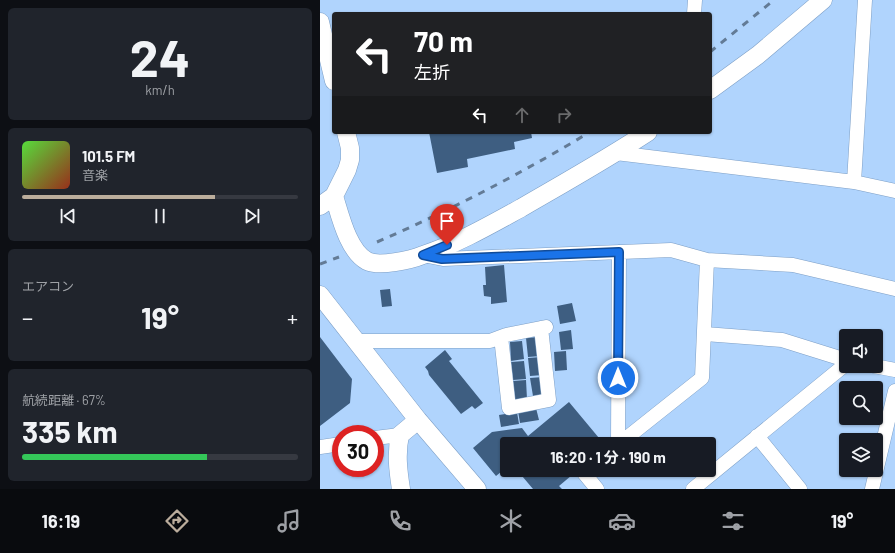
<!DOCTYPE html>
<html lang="ja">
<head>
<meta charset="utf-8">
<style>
	body { margin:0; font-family:Barlow,"Noto Sans JP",sans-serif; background:#20242c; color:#f1f3f6; height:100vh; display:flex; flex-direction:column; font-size:15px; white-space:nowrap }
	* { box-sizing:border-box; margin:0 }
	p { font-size:13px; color:#9ea1a6 }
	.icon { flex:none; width:22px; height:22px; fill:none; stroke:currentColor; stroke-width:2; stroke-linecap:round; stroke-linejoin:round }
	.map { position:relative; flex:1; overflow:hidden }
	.panel { display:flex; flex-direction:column; gap:8px; padding:8px; background:#0d0f14; width:320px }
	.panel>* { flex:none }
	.hud { position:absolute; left:12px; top:12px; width:380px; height:122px; border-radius:4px; box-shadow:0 1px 3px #0004; background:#202124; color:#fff; overflow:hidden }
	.tools { position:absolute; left:519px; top:329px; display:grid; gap:8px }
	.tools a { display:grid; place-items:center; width:44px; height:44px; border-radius:4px; background:#171b24; box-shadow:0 1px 3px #0004; font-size:20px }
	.speed { position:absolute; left:12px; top:425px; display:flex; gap:8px; font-size:20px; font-weight:700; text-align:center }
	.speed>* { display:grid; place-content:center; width:52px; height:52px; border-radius:50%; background:#171b24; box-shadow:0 1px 3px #0004; line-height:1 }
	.speed .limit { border:6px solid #d22; background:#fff; color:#111 }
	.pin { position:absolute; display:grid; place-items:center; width:34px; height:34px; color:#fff; margin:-41px -17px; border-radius:50% 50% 50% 0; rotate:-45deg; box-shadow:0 0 4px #0007 }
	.pin .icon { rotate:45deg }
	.me { position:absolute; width:44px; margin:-22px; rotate:0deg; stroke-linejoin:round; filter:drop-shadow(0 0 3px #0008) }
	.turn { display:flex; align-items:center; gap:14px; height:84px; padding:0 16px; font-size:18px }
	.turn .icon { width:52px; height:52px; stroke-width:2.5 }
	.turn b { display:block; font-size:28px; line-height:34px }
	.lanes { display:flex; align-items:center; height:38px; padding:0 16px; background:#0003; justify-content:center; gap:20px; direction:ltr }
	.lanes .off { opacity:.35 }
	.big { font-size:30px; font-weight:700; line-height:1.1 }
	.panel .widget { flex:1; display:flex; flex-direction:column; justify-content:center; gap:6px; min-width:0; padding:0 14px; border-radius:6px; background:#20242c }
	.panel .dial { align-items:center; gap:0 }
	.dial b { font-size:52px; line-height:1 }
	.song { display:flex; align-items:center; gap:12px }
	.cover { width:48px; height:48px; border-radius:6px; background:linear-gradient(135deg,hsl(110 70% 55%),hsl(10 70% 35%)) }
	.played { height:4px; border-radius:2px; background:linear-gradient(90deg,#bbad9c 70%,#363941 70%) }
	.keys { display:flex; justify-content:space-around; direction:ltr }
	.heat { display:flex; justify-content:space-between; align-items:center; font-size:22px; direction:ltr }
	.charge { height:6px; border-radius:3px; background:linear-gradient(90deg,#34c759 67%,#363941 0) }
	.trip { position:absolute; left:180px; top:437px; width:216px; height:40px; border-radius:4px; background:#171b24; box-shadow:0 1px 3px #0004; font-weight:700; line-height:40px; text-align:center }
	.tabs { display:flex; height:64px; justify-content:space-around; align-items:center; background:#090b0e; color:#9ea1a6 }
	.tabs .icon { width:28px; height:28px }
	.tabs .current { color:#bbad9c }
	.tabs b { font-size:18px; color:#f1f3f6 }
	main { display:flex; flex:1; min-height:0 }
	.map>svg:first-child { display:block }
</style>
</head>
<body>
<main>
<section class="panel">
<div class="widget dial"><b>24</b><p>km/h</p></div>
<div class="widget">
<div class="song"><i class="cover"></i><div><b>101.5 FM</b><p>音楽</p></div></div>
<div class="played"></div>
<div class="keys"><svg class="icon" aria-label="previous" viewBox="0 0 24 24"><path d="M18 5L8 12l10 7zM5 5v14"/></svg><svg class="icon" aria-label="pause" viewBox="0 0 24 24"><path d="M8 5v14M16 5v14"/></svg><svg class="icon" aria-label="next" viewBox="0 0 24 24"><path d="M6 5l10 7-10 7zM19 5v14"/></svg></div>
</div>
<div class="widget"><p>エアコン</p>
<div class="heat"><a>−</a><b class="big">19°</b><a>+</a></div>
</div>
<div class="widget"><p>航続距離 · 67%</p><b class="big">335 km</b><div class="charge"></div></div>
</section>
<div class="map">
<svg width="575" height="489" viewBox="0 0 575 489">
	<rect width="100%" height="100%" fill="#b0d4fd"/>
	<path fill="#3e5e81" d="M 109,132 L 211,132 L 212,138 L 194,142 L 195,149 L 147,159 L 148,167 L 117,173 Z
		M 184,265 L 187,302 L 171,304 L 171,297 L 164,296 L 163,285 L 166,285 L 165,267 Z
		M 70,289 L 72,306 L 62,307 L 60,290 Z
		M 252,303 L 256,321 L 240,324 L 237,306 Z
		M 251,330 L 253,349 L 241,350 L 239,332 Z
		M 0,337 L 32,379 L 30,403 L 0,426 Z
		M 219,337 L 221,356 L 208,357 L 206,338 Z
		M 202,341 L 204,359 L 191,361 L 190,342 Z
		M 125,350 L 132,359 L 129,361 L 163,403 L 155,409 L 152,406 L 141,414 L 109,375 L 108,371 L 105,367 Z
		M 246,351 L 247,370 L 235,371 L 234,352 Z
		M 221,357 L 223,375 L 210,376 L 208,358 Z
		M 204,361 L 206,379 L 193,380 L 191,362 Z
		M 223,377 L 225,395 L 213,396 L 210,378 Z
		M 206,380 L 207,399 L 195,400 L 193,381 Z
		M 249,402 L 284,444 L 187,444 L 187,467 L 176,476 L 153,448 L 172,432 L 202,428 L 208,436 Z
		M 216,408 L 219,420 L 200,423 L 198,411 Z
		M 197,412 L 199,424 L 181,427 L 179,415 Z
		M 197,470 L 258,470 L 239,486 L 242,489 L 213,489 Z"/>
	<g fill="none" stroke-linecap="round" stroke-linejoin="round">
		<g stroke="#7d9fc6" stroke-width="15">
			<path id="minor" d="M 374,14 L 375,0
				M 296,153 L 534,182 L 575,191
				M 534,182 L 545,0
				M 103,255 L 123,259 L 351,250 L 387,260 L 473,265 L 575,289
				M 385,334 L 462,340 L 526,360
				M 181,337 L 189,408 L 229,400 L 221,328
				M 36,341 L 170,341 L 186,335 L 226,327
				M 554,366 L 575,370
				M 437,436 L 480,489
				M 55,438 L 80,435
				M 298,444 L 299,252
				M 299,444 L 382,378 L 387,260
				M 0,447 L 21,444
				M 267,470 L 264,473 L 277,489
				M 373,489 L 526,364
				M 552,489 L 575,391"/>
		</g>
		<g stroke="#7d9fc6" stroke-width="19">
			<path id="tertiary" d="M 0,22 L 14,81
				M 390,90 L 438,55 L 503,0
				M 14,196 C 20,215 28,251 47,261 C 59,267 91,260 103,255 C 137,244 170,225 201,208 C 244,183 287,159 328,132
				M 0,206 L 14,196 L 27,170 L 30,160 L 30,148 L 26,132
				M 0,295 L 98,420 L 157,489
				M 81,489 C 78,470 76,453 80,435 L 98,420"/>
		</g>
		<use href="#minor" stroke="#fff" stroke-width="14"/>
		<use href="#tertiary" stroke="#fff" stroke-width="18"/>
		<path stroke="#637b96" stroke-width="3" stroke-dasharray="7 7" stroke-linecap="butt" d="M 390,52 L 454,0
			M 57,242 C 131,210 202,173 270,132
			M 0,264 L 19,257"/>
	</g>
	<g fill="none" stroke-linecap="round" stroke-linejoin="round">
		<g stroke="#114b97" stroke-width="10">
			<path id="route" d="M 127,245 L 103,255 L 122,259 L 299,252 L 298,378"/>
		</g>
		<use href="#route" stroke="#1a73e8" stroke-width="7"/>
	</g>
</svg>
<div class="tools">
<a><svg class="icon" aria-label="sound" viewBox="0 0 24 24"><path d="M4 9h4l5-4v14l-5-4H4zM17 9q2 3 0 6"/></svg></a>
<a><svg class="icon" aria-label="search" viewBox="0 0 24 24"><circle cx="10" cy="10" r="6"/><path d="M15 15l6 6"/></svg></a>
<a><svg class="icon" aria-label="layers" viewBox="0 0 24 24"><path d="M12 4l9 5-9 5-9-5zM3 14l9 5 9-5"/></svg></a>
</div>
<div class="speed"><div class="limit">30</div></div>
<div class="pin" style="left:127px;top:245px;background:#d93025"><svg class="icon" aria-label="arrive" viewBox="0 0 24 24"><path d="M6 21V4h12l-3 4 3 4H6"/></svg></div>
<svg class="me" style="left:298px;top:378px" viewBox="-20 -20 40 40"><circle r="17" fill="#1a73e8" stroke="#fff" stroke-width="3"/><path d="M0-11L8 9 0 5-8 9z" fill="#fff"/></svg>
<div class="trip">16:20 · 1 分 · 190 m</div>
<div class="hud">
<div class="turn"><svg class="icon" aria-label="left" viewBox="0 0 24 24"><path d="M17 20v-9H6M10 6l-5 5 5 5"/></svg><div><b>70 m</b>左折</div></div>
<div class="lanes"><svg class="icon" aria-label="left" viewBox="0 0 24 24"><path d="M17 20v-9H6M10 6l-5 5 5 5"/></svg><svg class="icon off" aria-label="ahead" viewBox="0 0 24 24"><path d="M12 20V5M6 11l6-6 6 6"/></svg><svg class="icon off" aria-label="right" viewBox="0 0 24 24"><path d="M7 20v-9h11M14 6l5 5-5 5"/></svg></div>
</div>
</div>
</main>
<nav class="tabs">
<b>16:19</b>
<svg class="icon current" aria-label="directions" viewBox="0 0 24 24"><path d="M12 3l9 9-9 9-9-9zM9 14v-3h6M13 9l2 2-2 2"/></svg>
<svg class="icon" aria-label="music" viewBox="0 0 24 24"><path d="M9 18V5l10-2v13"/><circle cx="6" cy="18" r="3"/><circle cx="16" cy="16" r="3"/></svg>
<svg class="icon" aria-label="phone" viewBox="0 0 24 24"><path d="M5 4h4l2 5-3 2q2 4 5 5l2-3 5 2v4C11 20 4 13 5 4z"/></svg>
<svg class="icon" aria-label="climate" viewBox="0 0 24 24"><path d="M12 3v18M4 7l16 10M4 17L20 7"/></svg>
<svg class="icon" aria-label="car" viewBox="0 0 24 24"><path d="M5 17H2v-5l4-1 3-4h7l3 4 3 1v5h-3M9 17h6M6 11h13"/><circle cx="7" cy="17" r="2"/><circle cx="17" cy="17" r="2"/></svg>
<svg class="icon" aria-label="filters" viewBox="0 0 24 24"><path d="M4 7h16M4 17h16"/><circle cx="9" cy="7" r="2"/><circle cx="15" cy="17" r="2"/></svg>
<b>19°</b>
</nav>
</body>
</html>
